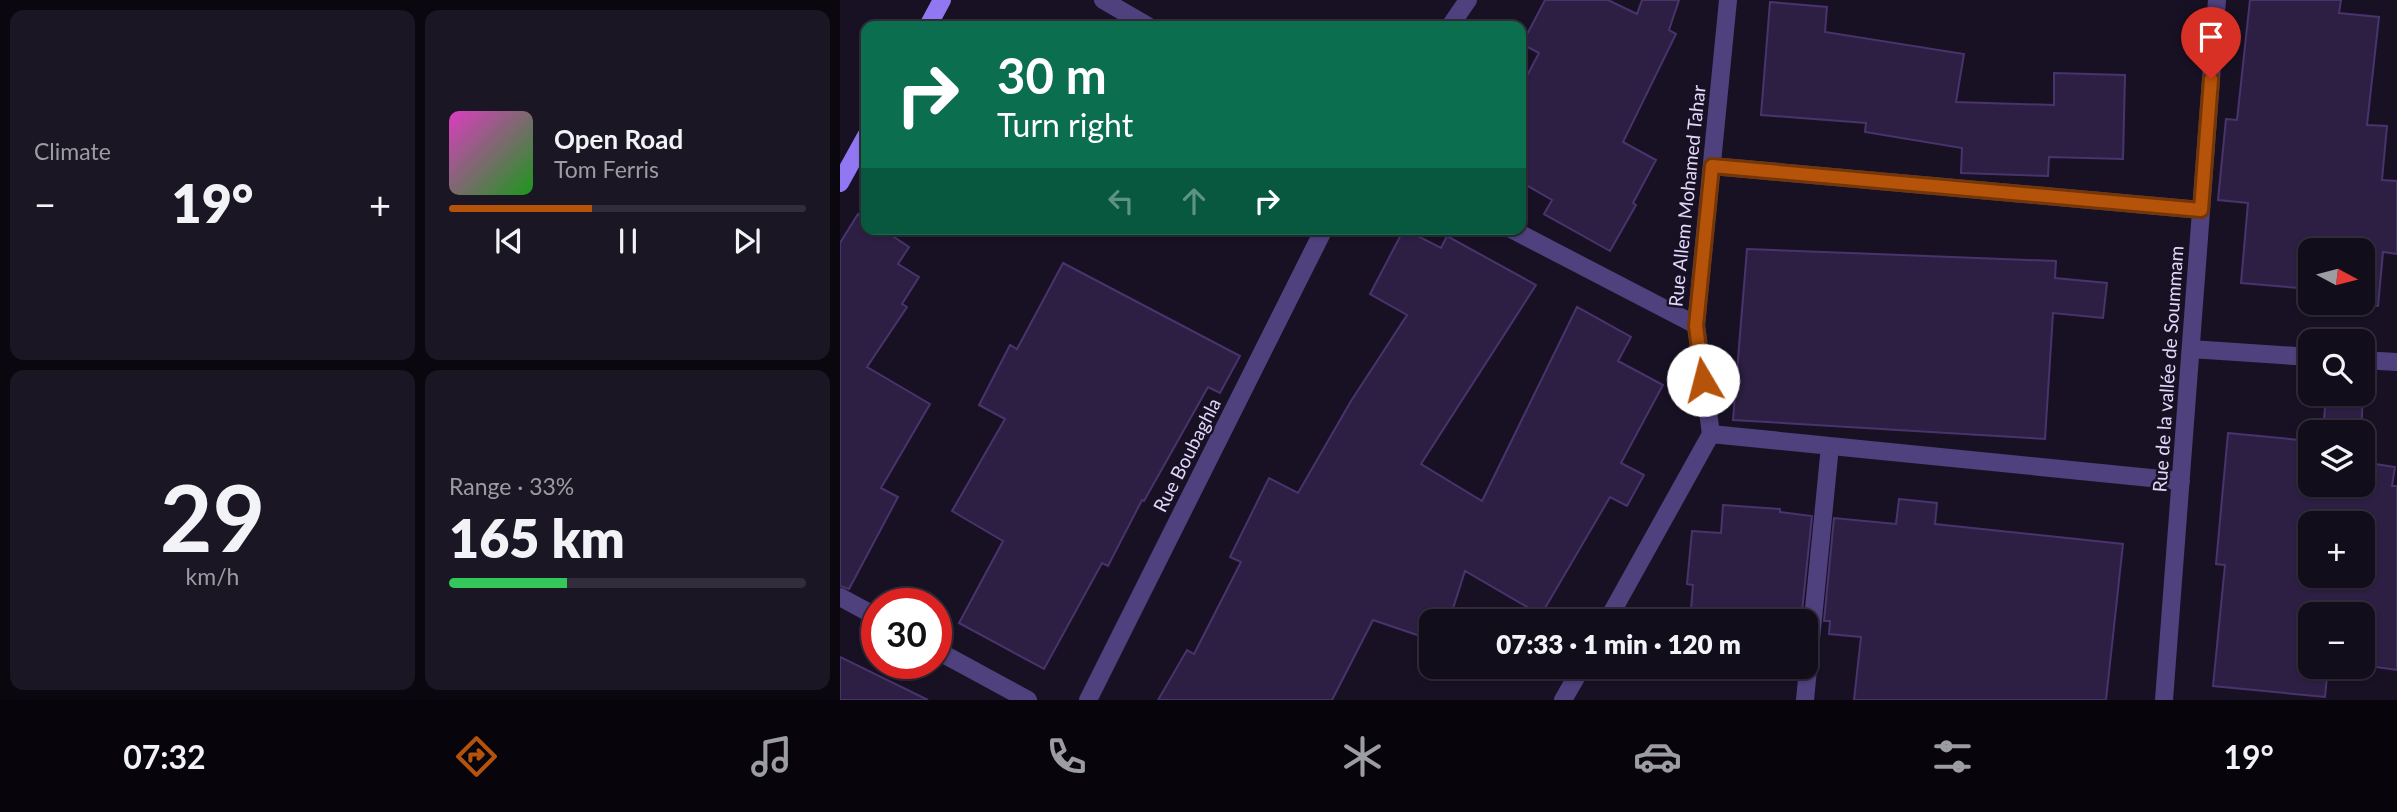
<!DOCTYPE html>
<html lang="en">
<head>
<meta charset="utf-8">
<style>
	body { margin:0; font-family:Lato,sans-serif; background:#1b1624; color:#f1f3f6; height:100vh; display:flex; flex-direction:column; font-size:26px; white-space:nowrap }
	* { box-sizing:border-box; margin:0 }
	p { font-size:23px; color:#9c9ca3 }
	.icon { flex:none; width:38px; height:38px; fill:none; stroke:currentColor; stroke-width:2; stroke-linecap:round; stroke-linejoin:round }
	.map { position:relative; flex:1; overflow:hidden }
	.details { display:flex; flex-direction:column; gap:10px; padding:10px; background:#0a070f; width:840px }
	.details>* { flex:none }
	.guide { position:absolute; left:21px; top:21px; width:665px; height:214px; border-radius:14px; box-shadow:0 2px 5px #0004,0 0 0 2px #312d3a; background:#0b6e4f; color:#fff; overflow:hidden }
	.needle { width:46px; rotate:97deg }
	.fabs { position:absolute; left:1458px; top:238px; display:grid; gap:14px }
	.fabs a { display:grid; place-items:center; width:77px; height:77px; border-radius:14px; background:#120d1b; box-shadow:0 2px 5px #0004,0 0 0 2px #312d3a; font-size:35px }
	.speed { position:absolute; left:21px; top:588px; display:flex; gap:14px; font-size:35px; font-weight:700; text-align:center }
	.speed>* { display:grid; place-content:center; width:91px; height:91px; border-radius:50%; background:#120d1b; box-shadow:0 2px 5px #0004,0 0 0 2px #312d3a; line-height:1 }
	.speed .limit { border:10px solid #d22; background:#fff; color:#111 }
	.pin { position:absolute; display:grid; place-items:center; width:60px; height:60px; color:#fff; margin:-72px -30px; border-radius:50% 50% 50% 0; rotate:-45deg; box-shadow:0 0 7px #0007 }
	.pin .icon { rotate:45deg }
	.me { position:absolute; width:77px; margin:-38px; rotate:352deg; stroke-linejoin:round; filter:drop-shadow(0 0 5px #0008) }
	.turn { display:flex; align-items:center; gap:24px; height:147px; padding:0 21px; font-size:32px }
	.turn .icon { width:91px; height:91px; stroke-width:2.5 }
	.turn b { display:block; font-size:49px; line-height:60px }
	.lanes { display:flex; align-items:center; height:66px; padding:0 21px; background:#0003; justify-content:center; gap:35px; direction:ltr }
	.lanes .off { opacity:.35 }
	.big { font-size:52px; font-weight:800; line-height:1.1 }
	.details .card { flex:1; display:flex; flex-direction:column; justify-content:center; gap:10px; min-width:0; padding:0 24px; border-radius:14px; background:#1b1624 }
	.details .dial { align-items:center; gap:0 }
	.dial b { font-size:91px; line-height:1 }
	.song { display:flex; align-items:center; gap:21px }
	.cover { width:84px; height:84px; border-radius:10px; background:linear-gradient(135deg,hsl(310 70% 55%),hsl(120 70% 35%)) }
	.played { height:7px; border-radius:4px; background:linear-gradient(90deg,#b45309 40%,#312d3a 40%) }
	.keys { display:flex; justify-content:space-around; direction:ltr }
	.heat { display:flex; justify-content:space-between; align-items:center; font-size:38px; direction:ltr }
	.charge { height:10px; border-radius:5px; background:linear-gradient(90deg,#34c759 33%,#312d3a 0) }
	.details .tiles { flex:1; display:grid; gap:10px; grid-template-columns:repeat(2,1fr) }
	.trip { position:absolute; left:579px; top:609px; width:399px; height:70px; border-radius:14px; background:#120d1b; box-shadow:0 2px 5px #0004,0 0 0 2px #312d3a; font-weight:800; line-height:70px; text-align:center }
	.dock { display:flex; height:112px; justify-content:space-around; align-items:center; background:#07050b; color:#9c9ca3 }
	.dock .icon { width:49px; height:49px }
	.dock .current { color:#b45309 }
	.dock b { font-size:32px; color:#f1f3f6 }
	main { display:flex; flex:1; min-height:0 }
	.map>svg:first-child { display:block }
</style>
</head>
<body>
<main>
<section class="details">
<div class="tiles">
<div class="card"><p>Climate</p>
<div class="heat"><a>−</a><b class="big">19°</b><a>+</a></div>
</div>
<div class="card">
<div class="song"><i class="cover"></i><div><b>Open Road</b><p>Tom Ferris</p></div></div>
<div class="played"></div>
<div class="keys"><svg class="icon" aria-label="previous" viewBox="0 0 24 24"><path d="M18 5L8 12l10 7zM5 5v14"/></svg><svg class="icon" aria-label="pause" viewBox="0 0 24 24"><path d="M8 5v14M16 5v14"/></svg><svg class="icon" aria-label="next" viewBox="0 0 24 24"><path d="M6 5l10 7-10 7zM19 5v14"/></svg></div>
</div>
<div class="card dial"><b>29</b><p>km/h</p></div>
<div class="card"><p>Range · 33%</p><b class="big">165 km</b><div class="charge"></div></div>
</div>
</section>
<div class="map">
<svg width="1557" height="700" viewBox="0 0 1557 700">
	<rect width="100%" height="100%" fill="#181124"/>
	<path fill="#2d1f43" stroke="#49336d" stroke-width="2" fill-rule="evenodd" d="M 705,0 L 768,0 L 797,14 L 802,0 L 839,0 L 829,30 L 836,34 L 783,142 L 816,160 L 793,203 L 796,205 L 770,251 L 704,214 L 712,200 L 681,182 L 681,87 L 699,53 L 682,44 Z
		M 1410,0 L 1501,0 L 1499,13 L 1539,17 L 1527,125 L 1547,126 L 1542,180 L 1557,181 L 1557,254 L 1543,252 L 1538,306 L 1502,303 L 1522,303 L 1522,250 L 1470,250 L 1470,289 L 1401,283 L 1408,203 L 1378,200 L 1386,119 L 1397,120 Z
		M 930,2 L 987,7 L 985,32 L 1124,54 L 1116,102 L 1214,105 L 1214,73 L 1285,75 L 1283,159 L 1209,157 L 1208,176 L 1121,173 L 1122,148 L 1025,132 L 1026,123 L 921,115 Z
		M 18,214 L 26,220 L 26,229 L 42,229 L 69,247 L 58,264 L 79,277 L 62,304 L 67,307 L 27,367 L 90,404 L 41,488 L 58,497 L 9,589 L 0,586 L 0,243 Z
		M 564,229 L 601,248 L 607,236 L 696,285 L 581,464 L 642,501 L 737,307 L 791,337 L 778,361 L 823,385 L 781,463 L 804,475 L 787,506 L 770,497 L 701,615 L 625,571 L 609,621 L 592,621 L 592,640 L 533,620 L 492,700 L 318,700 L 347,650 L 354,654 L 401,562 L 390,557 L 429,478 L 458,493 L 511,401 L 567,315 L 530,294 Z
		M 907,249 L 1216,261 L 1215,278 L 1267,283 L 1263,318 L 1213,313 L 1205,439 L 893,420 Z
		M 223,263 L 400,356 L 380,393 L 368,387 L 304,501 L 302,500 L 268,566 L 262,563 L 204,669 L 119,623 L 163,541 L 112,511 L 165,419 L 139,405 L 170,345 L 177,349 Z
		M 1486,395 L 1523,397 L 1521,432 L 1483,432 Z
		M 1388,433 L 1470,441 L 1470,485 L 1522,485 L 1522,462 L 1555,467 L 1552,486 L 1557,486 L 1557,670 L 1522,665 L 1522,614 L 1470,614 L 1470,667 L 1488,667 L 1485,697 L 1373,686 L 1385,565 L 1376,564 ZM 1470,523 L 1522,523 L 1522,576 L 1470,576 Z
		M 1059,499 L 1097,503 L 1095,524 L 1283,544 L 1266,700 L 1014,700 L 1021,637 L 989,634 L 990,621 L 984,621 L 994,518 L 1056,524 Z
		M 883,505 L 940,509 L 940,512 L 972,516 L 961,621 L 850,621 L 853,585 L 847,584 L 852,531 L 881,533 Z
		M 0,657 L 88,700 L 0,700 Z"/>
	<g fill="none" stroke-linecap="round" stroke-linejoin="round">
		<path stroke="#4e417e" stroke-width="18" d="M 263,0 L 308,26
			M 610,26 L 628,0
			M 872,166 L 1361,210
			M 671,229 L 856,325
			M 1351,349 L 1470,357
			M 1522,360 L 1557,362
			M 871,434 L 1341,481
			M 0,597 L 37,617
			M 767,621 L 871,434 L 856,325 L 888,0
			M 96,650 L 188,700
			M 248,700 L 484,229
			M 723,700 L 742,667
			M 965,700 L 990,446
			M 1324,700 L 1377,0"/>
		<path stroke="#9178f2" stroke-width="18" d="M 88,26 L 102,0
			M 0,183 L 26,136"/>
	</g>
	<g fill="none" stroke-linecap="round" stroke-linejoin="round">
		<g stroke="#753606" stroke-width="18">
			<path id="route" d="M 863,380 L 856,326 L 872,166 L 1361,210 L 1371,79"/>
		</g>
		<use href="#route" stroke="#b45309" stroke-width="12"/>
	</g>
	<g text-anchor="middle" stroke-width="5" stroke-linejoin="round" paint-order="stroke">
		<g font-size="19" fill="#e2d8fb" stroke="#181124">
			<text transform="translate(847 196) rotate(-84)" y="7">Rue Allem Mohamed Tahar</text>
			<text transform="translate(1328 369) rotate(-86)" y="7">Rue de la vallée de Soummam</text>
			<text transform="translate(347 455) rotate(-63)" y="7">Rue Boubaghla</text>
		</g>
	</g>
</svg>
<div class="fabs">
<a><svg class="needle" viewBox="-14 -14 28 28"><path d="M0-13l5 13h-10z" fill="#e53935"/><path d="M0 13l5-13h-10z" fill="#9c9ca3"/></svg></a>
<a><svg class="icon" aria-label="search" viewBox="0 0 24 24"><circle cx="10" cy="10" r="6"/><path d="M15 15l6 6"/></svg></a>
<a><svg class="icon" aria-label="layers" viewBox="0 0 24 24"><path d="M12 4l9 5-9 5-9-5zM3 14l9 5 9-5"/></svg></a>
<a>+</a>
<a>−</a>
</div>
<div class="speed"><div class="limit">30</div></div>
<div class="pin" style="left:1371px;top:79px;background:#d93025"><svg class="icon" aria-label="arrive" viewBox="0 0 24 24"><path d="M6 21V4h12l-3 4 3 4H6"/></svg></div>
<svg class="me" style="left:863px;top:380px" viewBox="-20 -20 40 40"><circle r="19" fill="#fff"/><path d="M0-13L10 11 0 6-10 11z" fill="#b45309"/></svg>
<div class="trip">07:33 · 1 min · 120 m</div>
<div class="guide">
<div class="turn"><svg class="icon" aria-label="right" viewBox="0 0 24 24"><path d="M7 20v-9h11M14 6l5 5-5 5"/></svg><div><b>30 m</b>Turn right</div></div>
<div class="lanes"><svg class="icon off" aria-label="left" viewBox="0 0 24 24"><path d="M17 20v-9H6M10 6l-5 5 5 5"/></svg><svg class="icon off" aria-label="ahead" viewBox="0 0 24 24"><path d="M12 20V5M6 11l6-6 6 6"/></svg><svg class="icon" aria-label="right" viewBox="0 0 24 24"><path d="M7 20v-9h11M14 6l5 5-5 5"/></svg></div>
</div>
</div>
</main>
<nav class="dock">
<b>07:32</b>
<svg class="icon current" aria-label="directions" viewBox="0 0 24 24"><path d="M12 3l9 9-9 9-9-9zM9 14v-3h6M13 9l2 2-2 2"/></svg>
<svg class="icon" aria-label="music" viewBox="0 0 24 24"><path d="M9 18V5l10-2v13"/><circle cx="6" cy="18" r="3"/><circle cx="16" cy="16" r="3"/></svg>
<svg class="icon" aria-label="phone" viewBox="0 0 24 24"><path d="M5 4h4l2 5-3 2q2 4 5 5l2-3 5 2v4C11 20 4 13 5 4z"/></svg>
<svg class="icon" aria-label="climate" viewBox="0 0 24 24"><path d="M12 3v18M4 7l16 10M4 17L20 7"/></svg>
<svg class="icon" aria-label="car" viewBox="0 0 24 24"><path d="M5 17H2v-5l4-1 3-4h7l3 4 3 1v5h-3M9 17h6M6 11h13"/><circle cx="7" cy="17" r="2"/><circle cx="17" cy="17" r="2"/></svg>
<svg class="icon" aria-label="filters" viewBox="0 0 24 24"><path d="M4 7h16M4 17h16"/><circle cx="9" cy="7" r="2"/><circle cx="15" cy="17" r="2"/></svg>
<b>19°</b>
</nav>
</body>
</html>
